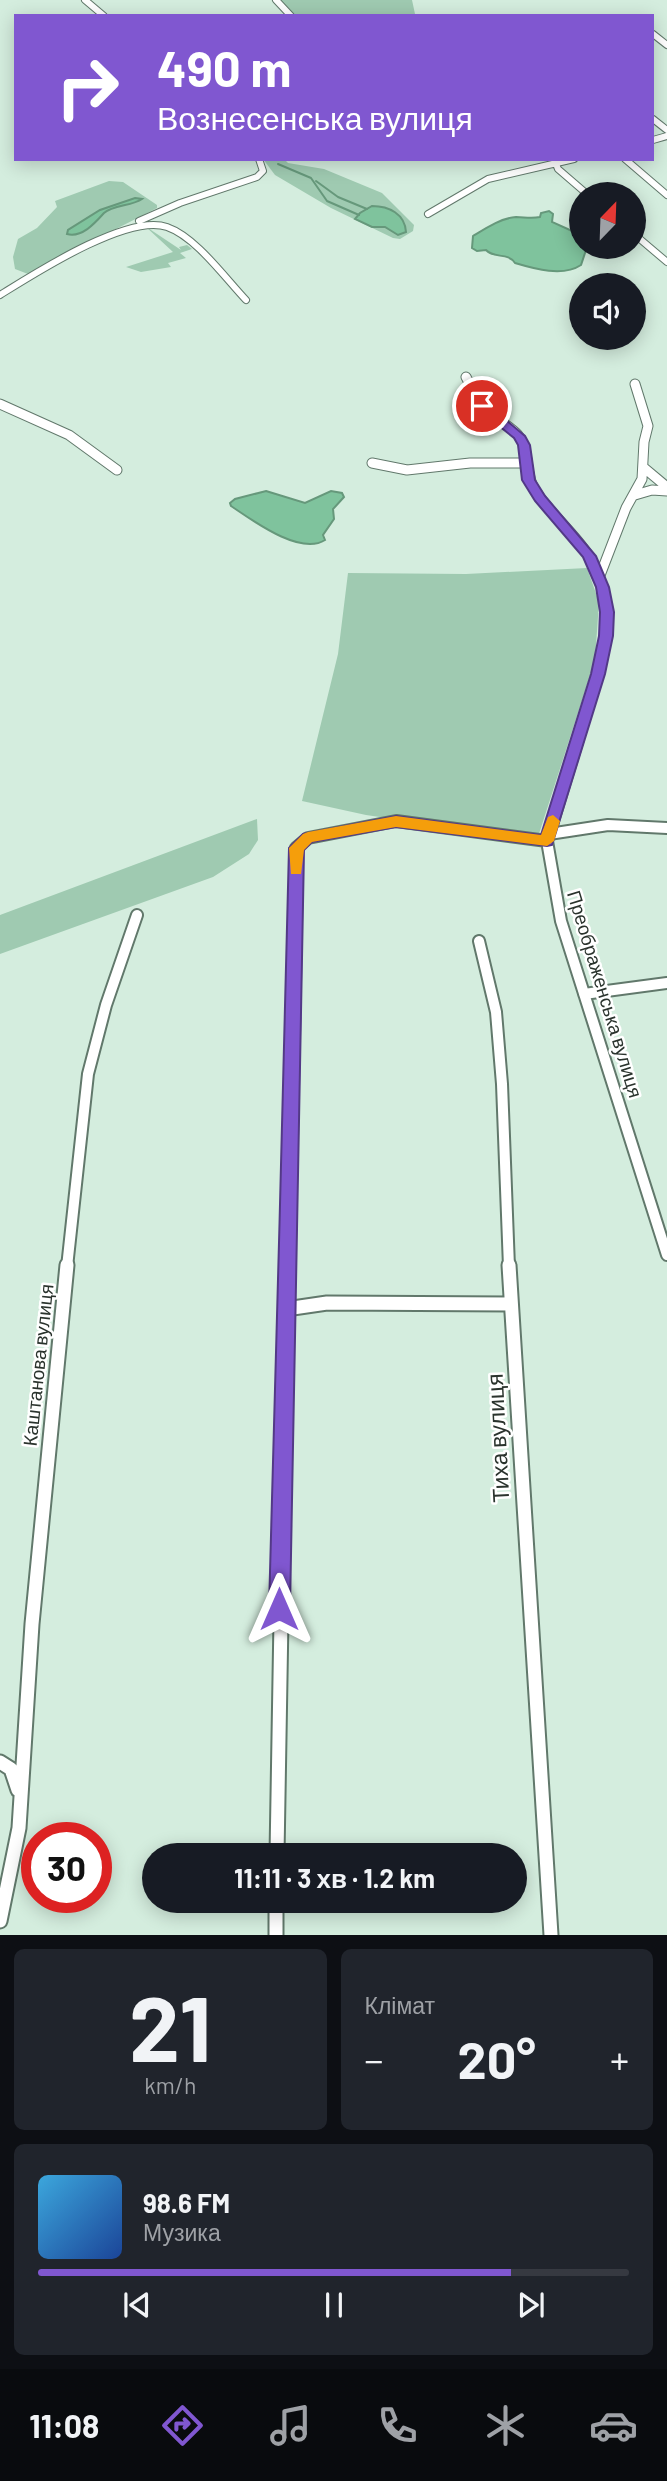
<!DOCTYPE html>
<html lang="uk">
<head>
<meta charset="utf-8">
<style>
	body { margin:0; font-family:Barlow,sans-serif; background:#20242c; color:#f1f3f6; height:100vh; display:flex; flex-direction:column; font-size:26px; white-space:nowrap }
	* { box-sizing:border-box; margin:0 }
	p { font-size:23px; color:#9ea1a6 }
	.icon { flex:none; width:38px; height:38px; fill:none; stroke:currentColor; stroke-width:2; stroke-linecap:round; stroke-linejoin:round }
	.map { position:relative; height:1935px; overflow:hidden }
	.drawer { display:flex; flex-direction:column; gap:14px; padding:14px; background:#0d0f14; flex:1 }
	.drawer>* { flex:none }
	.guide { position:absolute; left:14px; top:14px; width:640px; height:147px; border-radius:0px; box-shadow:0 4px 18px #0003; background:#8057d0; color:#fff; overflow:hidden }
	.needle { width:46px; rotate:23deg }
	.buttons { position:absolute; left:569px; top:182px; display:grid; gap:14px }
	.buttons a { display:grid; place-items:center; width:77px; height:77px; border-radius:50%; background:#171b24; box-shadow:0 4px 18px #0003; font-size:35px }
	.speed { position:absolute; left:21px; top:1822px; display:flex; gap:14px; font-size:35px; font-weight:700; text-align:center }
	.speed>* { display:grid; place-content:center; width:91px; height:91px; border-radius:50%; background:#171b24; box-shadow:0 4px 18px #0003; line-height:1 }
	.speed .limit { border:10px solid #d22; background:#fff; color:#111 }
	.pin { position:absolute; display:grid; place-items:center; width:60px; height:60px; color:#fff; margin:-30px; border:4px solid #fff; border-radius:50%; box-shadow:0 2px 7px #0007 }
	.me { position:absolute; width:77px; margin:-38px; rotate:0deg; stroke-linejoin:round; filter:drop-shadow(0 0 5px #0008) }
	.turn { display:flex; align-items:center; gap:24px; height:147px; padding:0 28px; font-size:32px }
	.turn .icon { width:91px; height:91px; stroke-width:2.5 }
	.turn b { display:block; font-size:49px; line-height:60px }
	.big { font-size:52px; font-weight:700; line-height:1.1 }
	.drawer .tile { flex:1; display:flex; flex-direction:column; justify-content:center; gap:10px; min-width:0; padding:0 24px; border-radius:10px; background:#20242c }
	.drawer .dial { align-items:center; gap:0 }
	.dial b { font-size:91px; line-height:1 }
	.song { display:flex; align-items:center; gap:21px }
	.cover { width:84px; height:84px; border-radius:10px; background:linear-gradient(135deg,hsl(200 70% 55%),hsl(220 70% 35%)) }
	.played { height:7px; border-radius:4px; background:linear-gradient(90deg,#8057d0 80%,#363941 80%) }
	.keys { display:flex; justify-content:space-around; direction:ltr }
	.heat { display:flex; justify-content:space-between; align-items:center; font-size:38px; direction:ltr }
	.drawer .tiles { flex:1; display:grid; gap:14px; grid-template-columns:1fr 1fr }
	.tile:last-child { grid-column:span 2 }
	.trip { position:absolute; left:142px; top:1843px; width:385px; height:70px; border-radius:35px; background:#171b24; box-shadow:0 4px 18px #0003; font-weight:700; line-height:70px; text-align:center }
	.dock { display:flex; height:112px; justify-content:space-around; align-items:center; background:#090b0e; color:#9ea1a6 }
	.dock .icon { width:49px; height:49px }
	.dock .on { color:#8057d0 }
	.dock b { font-size:32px; color:#f1f3f6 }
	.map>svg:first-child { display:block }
</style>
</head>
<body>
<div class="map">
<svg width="667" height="1935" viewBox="0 0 667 1935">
	<rect width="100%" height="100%" fill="#d4edde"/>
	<path fill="#9fcab1" d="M 275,0 L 412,0 L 415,14 L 286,16 Z
		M 263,159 L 284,159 L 288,163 L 324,169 L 382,193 L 414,225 L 413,231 L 400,239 L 393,238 L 331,208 L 275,175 Z
		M 109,181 L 123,182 L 157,205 L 157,208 L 28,274 L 15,269 L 13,257 L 18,239 L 37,228 L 57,207 L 55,201 Z
		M 145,226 L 181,250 L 179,247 L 187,245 L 192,249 L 180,253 L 186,258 L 168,263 L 171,267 L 141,272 L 126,267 L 173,252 Z
		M 587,568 L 599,602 L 595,660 L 537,840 L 366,815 L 302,801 L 338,654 L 348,573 L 466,574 Z
		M 257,819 L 258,840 L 249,854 L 213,877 L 0,954 L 0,915 Z"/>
	<path fill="#7fc39d" stroke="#66987b" stroke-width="2" d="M 135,198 L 142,199 C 132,206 113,205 104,213 C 95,223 82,238 67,234 L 68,230 L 100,210 Z
		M 372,206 C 389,206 405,214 406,232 L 398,235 L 385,227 L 372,227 L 355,219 L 360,213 Z
		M 549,211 L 553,214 L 552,222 L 581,235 L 581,247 L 587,247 L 581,265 C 563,277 535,269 515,263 C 508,252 494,259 486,250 L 477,251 L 472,248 L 473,236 C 486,228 501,218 516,217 C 524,217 531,219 540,217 L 541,213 Z
		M 266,491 L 305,503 L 331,491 L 342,493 L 344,497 L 333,509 L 334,519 L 323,535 L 325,540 C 300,556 252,520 231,506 L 230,503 L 235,499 Z"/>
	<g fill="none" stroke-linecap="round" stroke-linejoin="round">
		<path stroke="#66987b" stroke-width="2" d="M 278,164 L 311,178 L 327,201 L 359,215
			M 316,181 L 338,197 L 367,209"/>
		<g stroke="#61786b" stroke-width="8">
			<path id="street-far3" d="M 85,0 L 104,16
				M 276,0 L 291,16
				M 653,34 L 667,45
				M 653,119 L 667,130
				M 653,140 L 667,136
				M 625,159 L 667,195
				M 556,164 L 558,169 L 587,194
				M 428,214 L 488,179 L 574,159
				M 139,221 L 180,203 L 257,177 L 263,171 L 259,159
				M 634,234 L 667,262
				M 0,295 C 34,274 128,213 167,227 C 196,237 225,278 246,300"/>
		</g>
		<g stroke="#61786b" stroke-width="11">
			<path id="street-far2" d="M 466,377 C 471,386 475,397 481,405 C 491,417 508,424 518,435 C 531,450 524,474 535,490 C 550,514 574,532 589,556 C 625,615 596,682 578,741
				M 0,404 L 69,435 L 117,470
				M 372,463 L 407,470 L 470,463 L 525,463
				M 643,467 L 667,487
				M 635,495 L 652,490 L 667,491
				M 599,578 L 626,508 L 642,479 L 644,442 L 648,426 L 635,384"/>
		</g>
		<g stroke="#61786b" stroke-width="14">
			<path id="street-far1" d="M 578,739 L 547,841 L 561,921 L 667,1255
				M 549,834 L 608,825 L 667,828
				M 479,941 L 496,1012 L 502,1084 L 509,1267
				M 584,994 L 667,983
				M 67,1267 L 88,1074 L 106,1005 L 137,915
				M 287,1267 L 296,848 L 308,838 L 396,821 L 547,841"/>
		</g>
		<g stroke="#61786b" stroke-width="17">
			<path id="street" d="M 509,1265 L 551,1935
				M 286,1309 L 327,1303 L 511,1304
				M 0,1762 L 11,1769 L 18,1790
				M 277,1855 L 287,1265
				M 276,1900 L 276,1935
				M 0,1921 L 19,1828 L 32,1624 L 67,1265"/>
		</g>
		<use href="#street-far3" stroke="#fff" stroke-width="6"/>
		<use href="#street-far2" stroke="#fff" stroke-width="9"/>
		<use href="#street-far1" stroke="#fff" stroke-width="10"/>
		<use href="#street" stroke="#fff" stroke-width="13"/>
	</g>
	<path fill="#8057d0" stroke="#533987" stroke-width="2" d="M 478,404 L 487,404 L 525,436 L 530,445 L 535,480 L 545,496 L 596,556 L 609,587 L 614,612 L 613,636 L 605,674 L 552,845 L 547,846 L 396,827 L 312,842 L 304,850 C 301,1103 293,1356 290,1609 L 287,1616 L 279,1619 L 272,1616 L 269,1609 C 275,1355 284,1102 289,848 L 303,834 L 396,816 L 541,835 L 591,674 L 599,636 L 600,612 L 596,587 L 583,557 L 535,501 L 522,480 L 518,445 L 514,438 L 478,409 Z"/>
	<path fill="#f59e0b" d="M 553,815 L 560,821 L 554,841 L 547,846 L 396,827 L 312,842 L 304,850 L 301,874 L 291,874 L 289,848 L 303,834 L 308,832 L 396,816 L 541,835 L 548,817 Z"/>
	<g text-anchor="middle" stroke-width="5" stroke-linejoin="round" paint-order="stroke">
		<g font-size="19" fill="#2a332d" stroke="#fff">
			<text transform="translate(605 994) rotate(73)" y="7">Преображенська вулиця</text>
			<text transform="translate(38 1365) rotate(-84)" y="7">Каштанова вулиця</text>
		</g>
		<g font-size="23" fill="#2a332d" stroke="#fff">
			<text transform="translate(498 1438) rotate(-93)" y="8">Тиха вулиця</text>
		</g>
	</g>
</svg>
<div class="buttons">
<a><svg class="needle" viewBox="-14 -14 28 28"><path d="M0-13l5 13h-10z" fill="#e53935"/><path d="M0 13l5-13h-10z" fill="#9ea1a6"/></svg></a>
<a><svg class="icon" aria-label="sound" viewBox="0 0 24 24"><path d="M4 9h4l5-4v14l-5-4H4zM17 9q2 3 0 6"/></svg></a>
</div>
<div class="speed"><div class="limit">30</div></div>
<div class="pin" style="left:482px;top:406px;background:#d93025"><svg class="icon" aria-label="arrive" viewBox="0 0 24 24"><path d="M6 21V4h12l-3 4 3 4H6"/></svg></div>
<svg class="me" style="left:279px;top:1609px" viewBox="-20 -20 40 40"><path d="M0-17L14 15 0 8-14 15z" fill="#8057d0" stroke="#fff" stroke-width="4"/></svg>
<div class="trip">11:11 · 3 хв · 1.2 km</div>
<div class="guide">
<div class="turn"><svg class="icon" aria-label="right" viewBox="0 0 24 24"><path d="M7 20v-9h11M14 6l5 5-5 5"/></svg><div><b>490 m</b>Вознесенська вулиця</div></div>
</div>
</div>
<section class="drawer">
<div class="tiles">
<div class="tile dial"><b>21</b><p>km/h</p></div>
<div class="tile"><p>Клімат</p>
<div class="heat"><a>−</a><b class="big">20°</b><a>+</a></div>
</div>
<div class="tile">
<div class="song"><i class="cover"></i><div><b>98.6 FM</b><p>Музика</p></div></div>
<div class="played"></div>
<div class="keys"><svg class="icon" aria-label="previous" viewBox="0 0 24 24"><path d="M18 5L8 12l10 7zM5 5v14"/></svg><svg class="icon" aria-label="pause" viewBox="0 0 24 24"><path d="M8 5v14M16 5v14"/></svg><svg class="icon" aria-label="next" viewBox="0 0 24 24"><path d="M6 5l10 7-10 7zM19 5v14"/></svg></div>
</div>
</div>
</section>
<nav class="dock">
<b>11:08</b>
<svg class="icon on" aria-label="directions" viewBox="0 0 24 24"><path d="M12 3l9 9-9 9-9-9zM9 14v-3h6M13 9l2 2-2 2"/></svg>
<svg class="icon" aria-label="music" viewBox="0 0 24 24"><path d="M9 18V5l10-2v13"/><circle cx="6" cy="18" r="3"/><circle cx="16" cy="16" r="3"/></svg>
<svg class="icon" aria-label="phone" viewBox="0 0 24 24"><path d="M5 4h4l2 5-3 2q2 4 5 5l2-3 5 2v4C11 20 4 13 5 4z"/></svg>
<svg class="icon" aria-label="climate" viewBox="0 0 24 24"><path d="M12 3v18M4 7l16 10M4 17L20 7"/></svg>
<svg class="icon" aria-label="car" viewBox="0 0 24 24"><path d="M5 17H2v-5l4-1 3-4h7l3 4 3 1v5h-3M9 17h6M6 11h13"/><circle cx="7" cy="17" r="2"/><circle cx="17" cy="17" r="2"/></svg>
</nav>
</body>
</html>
